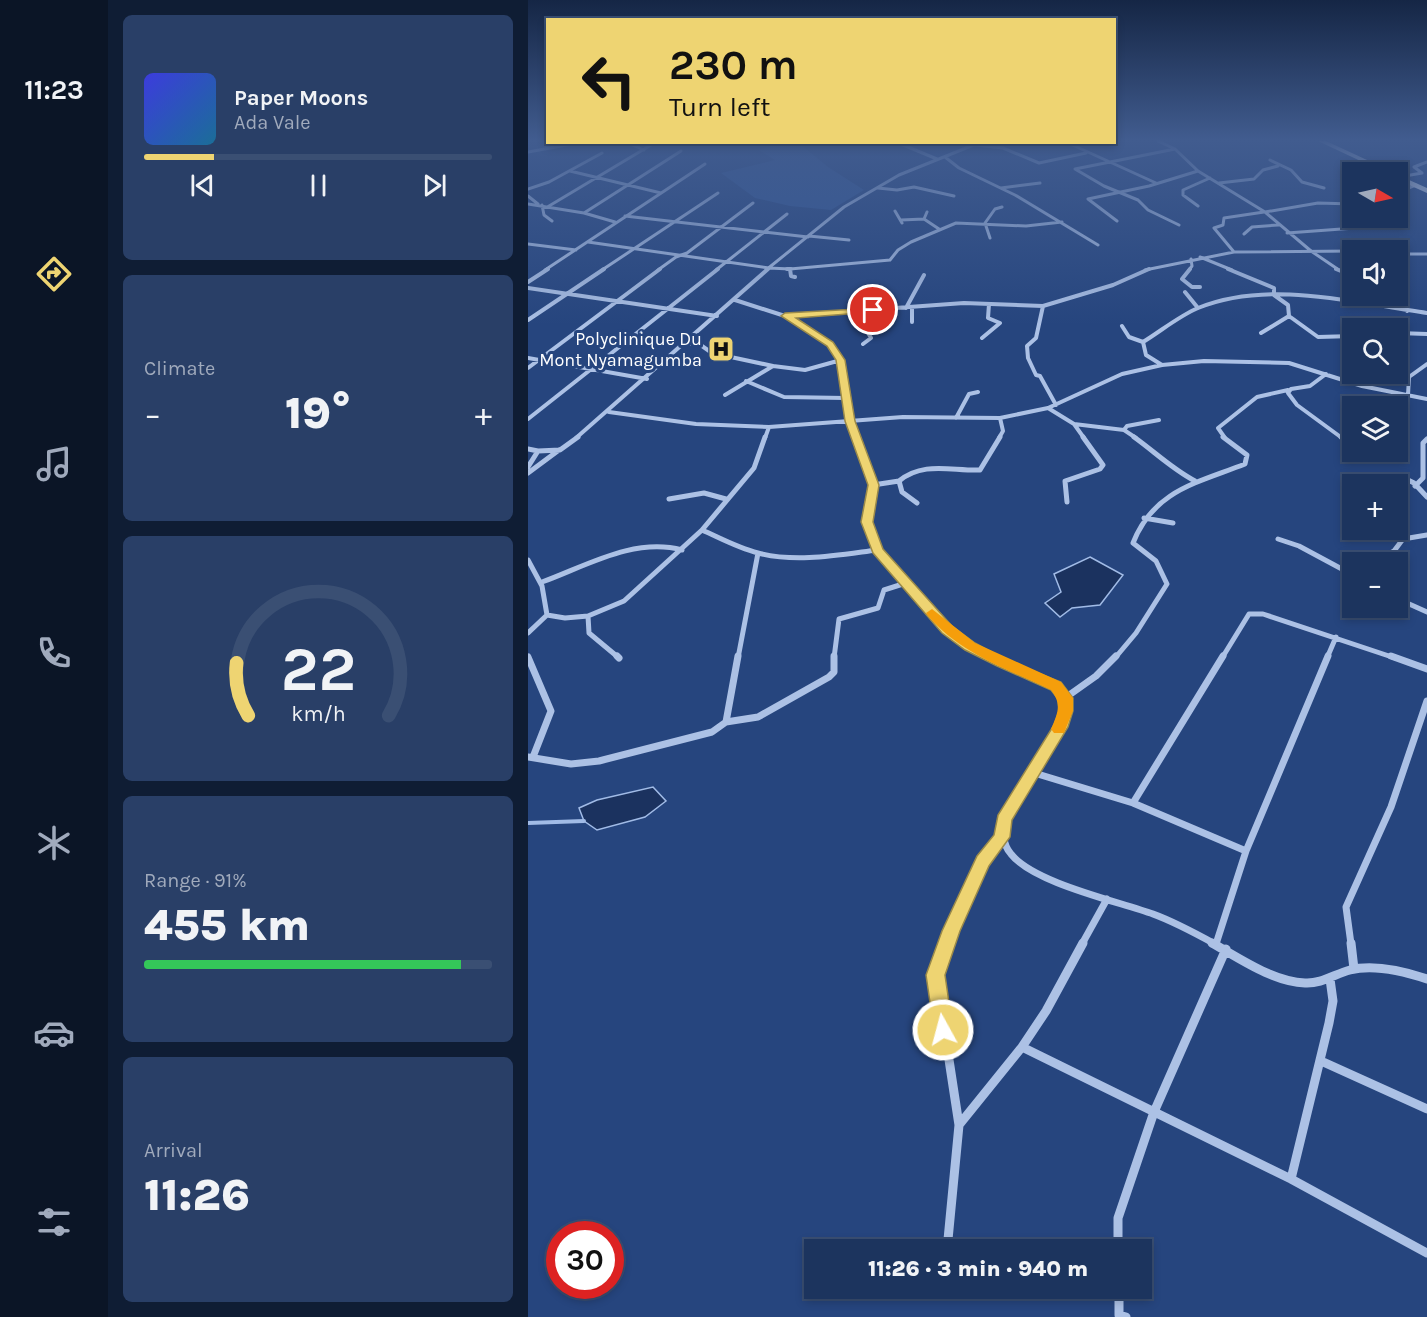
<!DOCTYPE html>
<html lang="en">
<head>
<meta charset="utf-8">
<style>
	body { margin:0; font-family:Karla,sans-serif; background:#293f67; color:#f1f3f6; height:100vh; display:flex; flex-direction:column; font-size:22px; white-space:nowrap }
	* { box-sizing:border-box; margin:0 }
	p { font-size:20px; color:#a0aabc }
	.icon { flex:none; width:33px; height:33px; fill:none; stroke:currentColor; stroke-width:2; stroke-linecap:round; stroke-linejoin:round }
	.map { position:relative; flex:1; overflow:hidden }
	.sheet { display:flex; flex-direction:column; gap:15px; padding:15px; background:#0f1d34; width:420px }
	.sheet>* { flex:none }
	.guide { position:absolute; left:18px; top:18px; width:570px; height:126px; border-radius:0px; box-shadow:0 3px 9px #0003,0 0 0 2px #3a4f73; background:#eed472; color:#111; overflow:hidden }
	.needle { width:39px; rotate:99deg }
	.buttons { position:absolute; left:814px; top:162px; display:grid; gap:12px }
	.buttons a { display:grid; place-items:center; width:66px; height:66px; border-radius:0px; background:#1c345e; box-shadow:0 3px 9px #0003,0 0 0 2px #3a4f73; font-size:30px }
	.speed { position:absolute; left:18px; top:1221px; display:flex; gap:12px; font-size:30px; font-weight:700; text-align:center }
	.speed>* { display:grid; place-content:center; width:78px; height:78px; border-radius:50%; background:#1c345e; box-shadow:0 3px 9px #0003,0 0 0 2px #3a4f73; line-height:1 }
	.speed .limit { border:9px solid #d22; background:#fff; color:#111 }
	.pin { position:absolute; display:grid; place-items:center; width:51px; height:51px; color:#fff; margin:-26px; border:3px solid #fff; border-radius:50%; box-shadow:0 2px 6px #0007 }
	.me { position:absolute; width:66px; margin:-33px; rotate:353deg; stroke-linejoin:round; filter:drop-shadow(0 0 4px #0008) }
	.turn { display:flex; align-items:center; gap:21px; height:126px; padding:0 24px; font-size:27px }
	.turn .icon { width:78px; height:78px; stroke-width:2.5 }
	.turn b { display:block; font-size:42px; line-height:51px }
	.big { font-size:45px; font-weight:800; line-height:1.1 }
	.sheet .card { flex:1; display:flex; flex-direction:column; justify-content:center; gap:9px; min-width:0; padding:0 21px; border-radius:9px; background:#293f67 }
	.sheet .dial { align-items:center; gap:0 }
	.dial svg { height:156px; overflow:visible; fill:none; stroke:#3a4f73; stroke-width:7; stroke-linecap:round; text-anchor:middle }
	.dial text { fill:#f1f3f6; stroke:none }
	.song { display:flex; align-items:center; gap:18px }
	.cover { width:72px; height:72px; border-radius:9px; background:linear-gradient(135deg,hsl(240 70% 55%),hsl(200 70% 35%)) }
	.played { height:6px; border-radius:3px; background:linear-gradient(90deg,#eed472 20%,#3a4f73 20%) }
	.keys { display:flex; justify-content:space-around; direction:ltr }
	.heat { display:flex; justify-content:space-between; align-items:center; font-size:33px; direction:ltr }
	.charge { height:9px; border-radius:4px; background:linear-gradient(90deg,#34c759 91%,#3a4f73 0) }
	.trip { position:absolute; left:276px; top:1239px; width:348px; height:60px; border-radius:0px; background:#1c345e; box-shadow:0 3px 9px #0003,0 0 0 2px #3a4f73; font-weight:800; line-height:60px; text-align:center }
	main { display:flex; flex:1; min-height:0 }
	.dock { display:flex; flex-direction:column; width:108px; justify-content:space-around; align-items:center; background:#0b1526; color:#a0aabc }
	.dock .icon { width:42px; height:42px }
	.dock .selected { color:#eed472 }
	.dock b { font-size:27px; color:#f1f3f6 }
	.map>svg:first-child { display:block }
</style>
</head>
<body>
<main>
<nav class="dock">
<b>11:23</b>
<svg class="icon selected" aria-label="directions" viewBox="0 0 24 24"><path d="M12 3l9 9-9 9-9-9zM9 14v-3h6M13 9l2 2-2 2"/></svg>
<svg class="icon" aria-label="music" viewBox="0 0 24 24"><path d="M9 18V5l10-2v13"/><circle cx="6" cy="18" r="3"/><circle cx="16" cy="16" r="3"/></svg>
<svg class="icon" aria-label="phone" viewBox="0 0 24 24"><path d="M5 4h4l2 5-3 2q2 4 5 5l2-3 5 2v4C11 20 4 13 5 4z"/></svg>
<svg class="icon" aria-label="climate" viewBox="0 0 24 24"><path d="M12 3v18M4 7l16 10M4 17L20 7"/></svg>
<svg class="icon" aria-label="car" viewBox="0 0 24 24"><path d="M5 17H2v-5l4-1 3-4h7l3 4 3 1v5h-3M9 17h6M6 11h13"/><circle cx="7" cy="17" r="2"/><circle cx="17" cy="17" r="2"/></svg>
<svg class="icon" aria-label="filters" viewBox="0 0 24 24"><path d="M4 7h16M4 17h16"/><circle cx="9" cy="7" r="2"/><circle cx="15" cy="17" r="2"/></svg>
</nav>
<section class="sheet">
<div class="card">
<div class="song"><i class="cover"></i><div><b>Paper Moons</b><p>Ada Vale</p></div></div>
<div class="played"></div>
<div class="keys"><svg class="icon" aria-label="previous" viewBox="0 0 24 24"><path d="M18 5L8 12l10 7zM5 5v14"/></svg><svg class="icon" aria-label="pause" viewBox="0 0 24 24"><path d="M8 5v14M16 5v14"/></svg><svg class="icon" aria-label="next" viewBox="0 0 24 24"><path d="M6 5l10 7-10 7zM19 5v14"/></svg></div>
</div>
<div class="card"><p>Climate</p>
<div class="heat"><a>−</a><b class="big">19°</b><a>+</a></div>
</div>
<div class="card dial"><svg viewBox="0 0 100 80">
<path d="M14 69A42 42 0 1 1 86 69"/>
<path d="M14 69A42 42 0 0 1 8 42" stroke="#eed472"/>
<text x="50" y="56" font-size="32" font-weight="700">22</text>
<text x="50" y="72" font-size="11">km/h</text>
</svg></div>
<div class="card"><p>Range · 91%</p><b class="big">455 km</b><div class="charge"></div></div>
<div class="card"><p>Arrival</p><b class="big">11:26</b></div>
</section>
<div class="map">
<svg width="899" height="1317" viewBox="0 0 899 1317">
	<rect width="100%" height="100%" fill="#26457e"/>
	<path fill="#315695" d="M 250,142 L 271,143 L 300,167 L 336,190 L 303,210 L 262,206 L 227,198 L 193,173 L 247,160 L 231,150 Z"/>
	<path fill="#1b325f" stroke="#a1bbe6" stroke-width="1.5" d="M 562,557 L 595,575 L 572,605 L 544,608 L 532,617 L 517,603 L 533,592 L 526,574 Z
		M 125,787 L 138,801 L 117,817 L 69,830 L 56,821 L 51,808 L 69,800 Z"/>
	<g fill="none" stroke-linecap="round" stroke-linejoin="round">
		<path stroke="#a1bbe6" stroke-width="4" d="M 0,823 L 56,821"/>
		<path stroke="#acc1e5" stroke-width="3" d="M 630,141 L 647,149 L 670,171 L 737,212 L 783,251 L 811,270
			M 98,142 L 116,150
			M 368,142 L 409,159
			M 538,142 L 628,183
			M 448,145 L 475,148 L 511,163 L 558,153
			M 647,149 L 547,169 L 576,186 L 610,200 L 620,210 L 651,225
			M 0,152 L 55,142
			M 417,157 L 431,168 L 487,195 L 570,245
			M 742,160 L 763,170 L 774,182 L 796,188
			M 42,171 L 133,193
			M 871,177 L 894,173 L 886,167 L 899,162
			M 691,183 L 726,179 L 735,170 L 750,166
			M 350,188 L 369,190 L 386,187 L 426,196
			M 473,188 L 512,183
			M 0,189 L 21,182 L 74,153
			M 870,192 L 888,185
			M 0,196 L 10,204
			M 0,204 L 56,213 L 87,222
			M 14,205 L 16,215 L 24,221
			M 21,206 L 128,142
			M 670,206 L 655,195 L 655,190 L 682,178
			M 367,211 L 374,223
			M 737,212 L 790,203 L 825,204
			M 56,213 L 153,151
			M 97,216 L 280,237
			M 837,218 L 843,223
			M 396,219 L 411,229
			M 373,220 L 396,219 L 399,212
			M 589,221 L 560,199 L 621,186 L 670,171
			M 759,233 L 827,228
			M 716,234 L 724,227 L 750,225
			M 281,236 L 321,240
			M 462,238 L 457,223 L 467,209 L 474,207
			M 60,242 L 241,268 L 262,269 L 362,260 L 370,250 L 383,242 L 428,223 L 498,226 L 534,222
			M 0,244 L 48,250
			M 706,252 L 686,228 L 695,225 L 696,218 L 736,212
			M 870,254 L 899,254
			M 672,257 L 704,270
			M 17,270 L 177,164
			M 74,270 L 190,193
			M 130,270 L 148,257 L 159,253 L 225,203
			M 188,270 L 259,214
			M 238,270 L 316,207 L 371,175 L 453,142
			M 617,270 L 706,252 L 825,251
			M 661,270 L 664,266 L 663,259"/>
		<path stroke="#acc1e5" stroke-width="4" d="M 259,269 L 263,269
			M 262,269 L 263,276 L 267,277
			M 662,269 L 654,279 L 664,287 L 672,287
			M 700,269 L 746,288 L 746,295 L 760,305 L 761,316 L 790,337 L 825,336
			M 808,269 L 825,276
			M 0,282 L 20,269
			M 0,288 L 189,316
			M 657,292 L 670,308
			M 869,296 L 879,311
			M 207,300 L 257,316 L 436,303 L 515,306 L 585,285 L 621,269
			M 515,306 L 508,338 L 499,346 L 500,358 L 508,375 L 512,376 L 528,405
			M 384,307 L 384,322
			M 378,308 L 396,275
			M 328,311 L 343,338 L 335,344
			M 257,316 C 335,353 304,372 328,438
			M 0,320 L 76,269
			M 594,326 L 601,337 L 615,342
			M 733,333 L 761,316
			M 870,333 L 899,334
			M 454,338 L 472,323 L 460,318 L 461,304
			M 159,343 L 174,346 L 184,353 L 245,366
			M 0,358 L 119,379
			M 634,365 L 618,355 L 615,342 C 633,331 651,316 670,308 C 741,279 827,303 899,313
			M 0,368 L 132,269
			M 798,374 L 782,386 L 763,389 L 760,393 L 769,405 L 814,438
			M 218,381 L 256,397 L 317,398
			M 197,395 L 245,366 L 277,370 L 313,360
			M 880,395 L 881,377 L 899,364
			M 869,406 L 873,394
			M 520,408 L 546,424 L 596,430 L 608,438
			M 81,412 L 168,424 L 241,427 L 375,417 L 472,418 L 520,408 L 594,374 L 634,365 L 676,361 L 761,363 L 834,386 L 899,399
			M 428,418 L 441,394 L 450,392
			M 0,419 L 190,269
			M 870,422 L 879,428
			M 546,424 L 556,438
			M 596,430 L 599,426 L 631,420
			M 48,438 L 240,269
			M 237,438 L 241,427
			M 471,438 L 475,431 L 472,418
			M 697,438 L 690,428 L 729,397 L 760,390"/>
		<path stroke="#acc1e5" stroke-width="5" d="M 328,437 L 345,485 L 339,522 L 349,550 L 419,630 L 442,647 L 463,658
			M 606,437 C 627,452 644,469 667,481
			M 813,437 L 823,447
			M 0,449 L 10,451
			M 0,467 L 10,451 L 32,450 L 50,437
			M 0,473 L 31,450
			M 874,477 L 886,483 L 899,497
			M 345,485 L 371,481
			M 887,486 L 895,478 L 895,443 L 899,439
			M 141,499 L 176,493 L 198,499
			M 539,502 L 537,481 L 572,469 L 575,465 L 555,437
			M 389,503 L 374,492 L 371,481 C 395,461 423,471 452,470 L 472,437
			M 616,518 L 645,523
			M 174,530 C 192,538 210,548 230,553 C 268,563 310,555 349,550
			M 750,539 L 771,546 L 825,575
			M 0,560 L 14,586 L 19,615 L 0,633
			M 847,562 L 866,551 L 875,539 L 899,535
			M 14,582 C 58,566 106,537 154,550
			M 870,599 L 899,612
			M 19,615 L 37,618 L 60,616 L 96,601 L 174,530 L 226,468 L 237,437
			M 60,616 L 61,633 L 91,658
			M 210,658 L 230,553
			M 306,658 L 311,619 L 350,608 L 356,590 L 378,583
			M 587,658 L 608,633 L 639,584 L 628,561 L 605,543 C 626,490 669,483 717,464 L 719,455 L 695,437
			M 694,658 L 721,614 L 735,614 L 867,658
			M 799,658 L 808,637"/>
		<path stroke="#acc1e5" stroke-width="7" d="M 89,656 L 91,658
			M 460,656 L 517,680 L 536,694 L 538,711 L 532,727 L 476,819 C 475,831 474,844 483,854 C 506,883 589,901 625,914 C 647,922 667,933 687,944
			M 863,656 L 899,669
			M 0,657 L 23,711 L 5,757
			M 537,698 L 568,676 L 588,656
			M 198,722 L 230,717 L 301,677 L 306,672 L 306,656
			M 0,757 L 43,764 L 71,761 L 184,732 L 198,722 L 210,656
			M 503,772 L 605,803 L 718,851
			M 605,803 L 695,656
			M 419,944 L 455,861 L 474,837
			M 554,944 L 579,899
			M 688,944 L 718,851 L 800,656
			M 823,944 L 818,907 L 863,807 L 899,701"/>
		<path stroke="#acc1e5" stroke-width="9" d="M 555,943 L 518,1011 L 494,1047 L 763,1179 L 899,1253
			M 684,943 C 711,958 745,982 777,983 C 793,984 807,974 822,970 C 846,964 875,971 899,979
			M 823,943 L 826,969
			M 793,1061 L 899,1109
			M 431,1125 L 494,1047
			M 763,1179 L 801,1023 L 805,1001 L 802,979
			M 419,1250 L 431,1125 L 408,975 L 419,943
			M 590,1250 L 590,1218 L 626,1112 L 698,949
			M 591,1288 L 591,1315 L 598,1317"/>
		<path fill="#edf2fd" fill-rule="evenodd" d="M 790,141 L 798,141 L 865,172 L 856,172 Z
			M 870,175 L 899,188 L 899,193 L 870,180 Z"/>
	</g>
	<linearGradient id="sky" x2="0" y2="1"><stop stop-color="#152645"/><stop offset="0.43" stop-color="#415c8f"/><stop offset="1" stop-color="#415c8f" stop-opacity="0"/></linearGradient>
	<rect width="899" height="325" fill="url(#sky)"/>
	<path fill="#eed472" stroke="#9b8a4a" stroke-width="1.5" d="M 348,308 L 345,312 L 268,318 L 305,342 L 317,360 L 327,421 L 351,485 L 345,522 L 355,549 L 424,626 L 447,643 L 478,660 L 533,682 L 545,698 L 545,711 L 540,727 L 484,820 L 482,837 L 461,866 L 432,931 L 417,975 L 425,1030 L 422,1036 L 415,1039 L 409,1036 L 406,1030 L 398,975 L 414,931 L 449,856 L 466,835 L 470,815 L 526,725 L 531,711 L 530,699 L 523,690 L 469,666 L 437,650 L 414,633 L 345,553 L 333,522 L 340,485 L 317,421 L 308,360 L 299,346 L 253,316 L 257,313 Z"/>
	<path fill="#f59e0b" d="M 404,609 L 447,643 L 533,682 L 545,698 L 545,711 L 536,733 L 526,733 L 523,729 C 530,713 534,704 523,690 C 479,669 433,654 400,616 L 398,613 Z"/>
	<defs>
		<g id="hospital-square" transform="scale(1.35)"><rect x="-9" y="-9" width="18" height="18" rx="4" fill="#eed472" stroke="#26457e"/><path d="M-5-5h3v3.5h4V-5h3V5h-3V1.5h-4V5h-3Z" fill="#111"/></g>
	</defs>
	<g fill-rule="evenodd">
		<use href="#hospital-square" x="193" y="349"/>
	</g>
	<g text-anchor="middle" stroke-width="6" stroke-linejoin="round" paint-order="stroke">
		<g font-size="18" fill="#fff" stroke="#26457e" text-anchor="end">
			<text x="174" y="345">Polyclinique Du<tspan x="174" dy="21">Mont Nyamagumba</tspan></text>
		</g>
	</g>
</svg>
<div class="buttons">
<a><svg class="needle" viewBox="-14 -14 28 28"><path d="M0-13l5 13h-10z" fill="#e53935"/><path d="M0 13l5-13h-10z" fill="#a0aabc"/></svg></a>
<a><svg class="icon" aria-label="sound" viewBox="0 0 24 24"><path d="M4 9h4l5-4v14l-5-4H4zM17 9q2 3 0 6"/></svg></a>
<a><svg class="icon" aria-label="search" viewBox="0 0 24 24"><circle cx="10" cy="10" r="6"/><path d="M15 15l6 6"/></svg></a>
<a><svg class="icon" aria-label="layers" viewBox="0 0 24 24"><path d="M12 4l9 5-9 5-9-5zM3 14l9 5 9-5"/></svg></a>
<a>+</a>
<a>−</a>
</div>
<div class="speed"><div class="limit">30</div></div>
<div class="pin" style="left:345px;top:310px;background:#d93025"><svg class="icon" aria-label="arrive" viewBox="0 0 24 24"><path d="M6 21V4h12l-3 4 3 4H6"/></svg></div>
<svg class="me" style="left:415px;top:1030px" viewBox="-20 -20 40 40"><circle r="17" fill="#eed472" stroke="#fff" stroke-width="3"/><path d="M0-11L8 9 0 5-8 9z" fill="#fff"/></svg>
<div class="trip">11:26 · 3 min · 940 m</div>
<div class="guide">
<div class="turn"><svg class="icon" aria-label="left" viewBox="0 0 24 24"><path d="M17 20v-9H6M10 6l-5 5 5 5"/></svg><div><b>230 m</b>Turn left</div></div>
</div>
</div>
</main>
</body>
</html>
